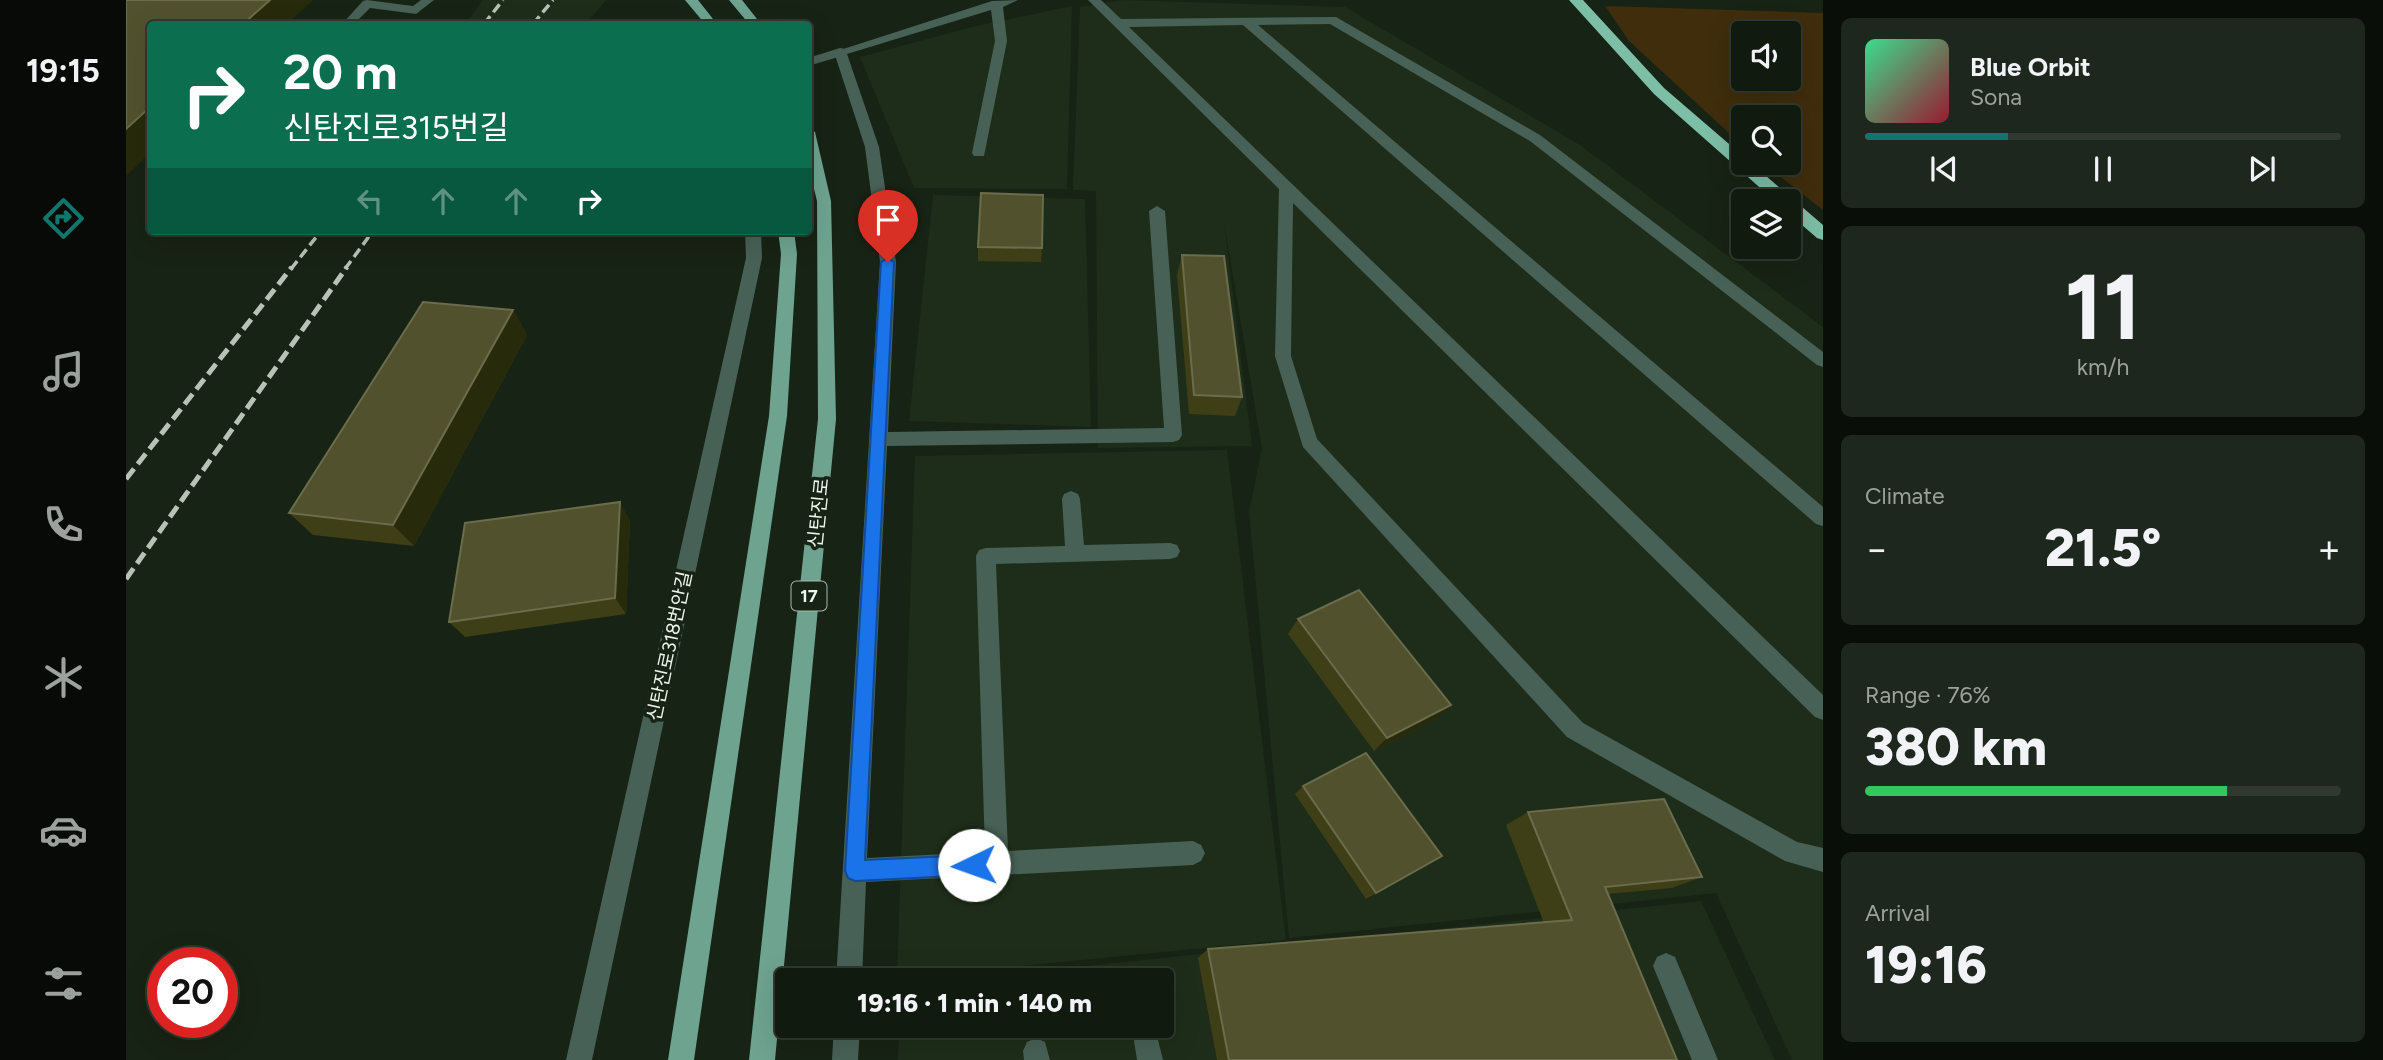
<!DOCTYPE html>
<html lang="en">
<head>
<meta charset="utf-8">
<style>
	body { margin:0; font-family:Figtree,"Noto Sans KR",sans-serif; background:#1e271d; color:#f1f3f6; height:100vh; display:flex; flex-direction:column; font-size:26px; white-space:nowrap }
	* { box-sizing:border-box; margin:0 }
	p { font-size:23px; color:#9ca19e }
	.icon { flex:none; width:38px; height:38px; fill:none; stroke:currentColor; stroke-width:2; stroke-linecap:round; stroke-linejoin:round }
	.map { position:relative; flex:1; overflow:hidden }
	.details { display:flex; flex-direction:column; gap:18px; padding:18px; background:#090e08; width:560px }
	.details>* { flex:none }
	.guide { position:absolute; left:21px; top:21px; width:665px; height:214px; border-radius:7px; box-shadow:0 7px 28px #0002,0 0 0 2px #30382f; background:#0b6e4f; color:#fff; overflow:hidden }
	.buttons { position:absolute; left:1605px; top:21px; display:grid; gap:14px }
	.buttons a { display:grid; place-items:center; width:70px; height:70px; border-radius:7px; background:#111a0f; box-shadow:0 7px 28px #0002,0 0 0 2px #30382f; font-size:35px }
	.speed { position:absolute; left:21px; top:947px; display:flex; gap:14px; font-size:35px; font-weight:700; text-align:center }
	.speed>* { display:grid; place-content:center; width:91px; height:91px; border-radius:50%; background:#111a0f; box-shadow:0 7px 28px #0002,0 0 0 2px #30382f; line-height:1 }
	.speed .limit { border:10px solid #d22; background:#fff; color:#111 }
	.pin { position:absolute; display:grid; place-items:center; width:60px; height:60px; color:#fff; margin:-72px -30px; border-radius:50% 50% 50% 0; rotate:-45deg; box-shadow:0 0 7px #0007 }
	.pin .icon { rotate:45deg }
	.me { position:absolute; width:77px; margin:-38px; rotate:267deg; stroke-linejoin:round; filter:drop-shadow(0 0 5px #0008) }
	.turn { display:flex; align-items:center; gap:24px; height:147px; padding:0 21px; font-size:32px }
	.turn .icon { width:91px; height:91px; stroke-width:2.5 }
	.turn b { display:block; font-size:49px; line-height:60px }
	.lanes { display:flex; align-items:center; height:66px; padding:0 21px; background:#0003; justify-content:center; gap:35px; direction:ltr }
	.lanes .off { opacity:.35 }
	.big { font-size:52px; font-weight:800; line-height:1.1 }
	.details .card { flex:1; display:flex; flex-direction:column; justify-content:center; gap:10px; min-width:0; padding:0 24px; border-radius:10px; background:#1e271d }
	.details .dial { align-items:center; gap:0 }
	.dial b { font-size:91px; line-height:1 }
	.song { display:flex; align-items:center; gap:21px }
	.cover { width:84px; height:84px; border-radius:10px; background:linear-gradient(135deg,hsl(150 70% 55%),hsl(350 70% 35%)) }
	.played { height:7px; border-radius:4px; background:linear-gradient(90deg,#0f766e 30%,#30382f 30%) }
	.keys { display:flex; justify-content:space-around; direction:ltr }
	.heat { display:flex; justify-content:space-between; align-items:center; font-size:38px; direction:ltr }
	.charge { height:10px; border-radius:5px; background:linear-gradient(90deg,#34c759 76%,#30382f 0) }
	.trip { position:absolute; left:649px; top:968px; width:399px; height:70px; border-radius:7px; background:#111a0f; box-shadow:0 7px 28px #0002,0 0 0 2px #30382f; font-weight:800; line-height:70px; text-align:center }
	main { display:flex; flex:1; min-height:0 }
	.tab-bar { display:flex; flex-direction:column; width:126px; justify-content:space-around; align-items:center; background:#070a06; color:#9ca19e }
	.tab-bar .icon { width:49px; height:49px }
	.tab-bar .active { color:#0f766e }
	.tab-bar b { font-size:32px; color:#f1f3f6 }
	.map>svg:first-child { display:block }
</style>
</head>
<body>
<main>
<nav class="tab-bar">
<b>19:15</b>
<svg class="icon active" aria-label="directions" viewBox="0 0 24 24"><path d="M12 3l9 9-9 9-9-9zM9 14v-3h6M13 9l2 2-2 2"/></svg>
<svg class="icon" aria-label="music" viewBox="0 0 24 24"><path d="M9 18V5l10-2v13"/><circle cx="6" cy="18" r="3"/><circle cx="16" cy="16" r="3"/></svg>
<svg class="icon" aria-label="phone" viewBox="0 0 24 24"><path d="M5 4h4l2 5-3 2q2 4 5 5l2-3 5 2v4C11 20 4 13 5 4z"/></svg>
<svg class="icon" aria-label="climate" viewBox="0 0 24 24"><path d="M12 3v18M4 7l16 10M4 17L20 7"/></svg>
<svg class="icon" aria-label="car" viewBox="0 0 24 24"><path d="M5 17H2v-5l4-1 3-4h7l3 4 3 1v5h-3M9 17h6M6 11h13"/><circle cx="7" cy="17" r="2"/><circle cx="17" cy="17" r="2"/></svg>
<svg class="icon" aria-label="filters" viewBox="0 0 24 24"><path d="M4 7h16M4 17h16"/><circle cx="9" cy="7" r="2"/><circle cx="15" cy="17" r="2"/></svg>
</nav>
<div class="map">
<svg width="1697" height="1060" viewBox="0 0 1697 1060">
	<rect width="100%" height="100%" fill="#172314"/>
	<path fill="#1e2d19" d="M 357,0 L 480,0 L 460,24 L 339,24 Z
		M 996,0 L 1219,7 L 1454,145 L 1697,327 L 1697,1060 L 1666,1060 L 1590,893 L 1163,938 L 1123,511 L 1136,449 L 1098,222 L 1126,446 L 972,448 L 970,191 L 947,190 L 954,7 Z
		M 946,6 L 941,189 L 788,188 L 734,57 L 846,27 Z
		M 807,195 L 959,199 L 965,427 L 783,421 Z
		M 1101,450 L 1160,940 L 771,978 L 789,456 Z
		M 1575,901 L 1649,1060 L 772,1060 L 773,1026 L 1036,1026 L 1036,980 L 829,980 Z"/>
	<path fill="#3f2d0c" fill-rule="evenodd" d="M 1479,6 L 1697,13 L 1697,210 L 1637,163 L 1662,163 L 1662,117 L 1617,117 L 1617,146 L 1503,41 ZM 1617,33 L 1662,33 L 1662,79 L 1617,79 Z"/>
	<g fill="none" stroke-linecap="round" stroke-linejoin="round">
		<path fill="#486157" fill-rule="evenodd" d="M 241,0 L 287,6 L 295,0 L 308,0 L 290,14 L 244,8 L 228,24 L 216,24 L 237,1 Z
			M 892,0 L 877,7 L 881,41 L 858,156 L 848,156 L 846,153 L 869,41 L 865,10 L 721,54 L 753,147 L 770,262 L 762,432 L 1038,428 L 1023,211 L 1031,206 L 1039,211 L 1056,435 L 1053,440 L 1047,442 L 761,446 L 741,858 L 859,852 L 850,556 L 853,550 L 860,548 L 939,546 L 936,499 L 938,494 L 945,491 L 952,494 L 954,499 L 958,545 L 1044,543 L 1051,545 L 1054,551 L 1051,557 L 1044,559 L 870,564 L 882,851 L 1067,841 L 1075,845 L 1079,853 L 1075,861 L 1067,865 L 740,882 L 736,980 L 710,980 L 754,262 L 739,147 L 708,52 L 866,1 Z
			M 962,0 L 975,0 L 995,19 L 1210,17 L 1414,135 L 1697,352 L 1697,367 L 1691,365 L 1404,141 L 1204,24 L 1132,25 L 1697,507 L 1697,526 L 1690,524 L 1117,25 L 1003,27 L 1697,695 L 1697,720 L 1689,717 L 1167,203 L 1165,356 L 1191,439 L 1457,723 L 1671,842 L 1697,848 L 1697,872 L 1659,861 L 1441,737 L 1177,447 L 1149,356 L 1153,189 Z
			M 1540,953 L 1549,957 L 1592,1060 L 1566,1060 L 1527,966 L 1531,957 Z
			M 708,1026 L 734,1026 L 732,1060 L 706,1060 Z
			M 1021,1028 L 1030,1032 L 1037,1060 L 1011,1060 L 1008,1041 L 1012,1032 Z
			M 910,1038 L 919,1042 L 924,1060 L 898,1060 L 897,1051 L 901,1042 Z"/>
		<path fill="#486157" fill-rule="evenodd" d="M 714,48 L 719,49 L 719,55 L 682,66 L 682,58 Z
			M 619,231 L 635,231 L 636,258 L 466,1060 L 440,1060 L 620,258 Z"/>
		<path fill="#6ea390" fill-rule="evenodd" d="M 559,0 L 572,0 L 591,24 L 579,24 Z
			M 603,0 L 616,0 L 635,24 L 623,24 Z
			M 682,128 L 689,132 L 705,201 L 710,419 L 649,1060 L 623,1060 L 692,419 L 691,201 L 682,165 Z
			M 652,231 L 668,231 L 671,254 L 661,416 L 568,1060 L 542,1060 L 643,416 L 655,254 Z"/>
		<path fill="#7dbea6" fill-rule="evenodd" d="M 1443,0 L 1457,0 L 1538,88 L 1617,156 L 1617,163 L 1625,163 L 1697,225 L 1697,240 L 1691,238 L 1662,213 L 1662,201 L 1649,201 L 1528,94 Z"/>
		<path stroke="#b9c2b7" stroke-width="3.5" stroke-dasharray="10 5" stroke-linecap="butt" d="M 358,24 L 377,0
			M 407,24 L 427,0
			M 165,269 L 195,231
			M 219,269 L 247,231"/>
		<path stroke="#b9c2b7" stroke-width="5" stroke-dasharray="13 6" stroke-linecap="butt" d="M 0,479 L 166,267
			M 0,579 L 221,267"/>
	</g>
	<path fill="#3e3f16" d="M 852,247 L 916,248 L 915,262 L 852,261 Z
		M 1056,255 L 1116,397 L 1109,416 L 1063,414 L 1051,275 Z
		M 387,310 L 401,335 L 288,546 L 187,535 L 163,513 Z
		M 504,520 L 500,614 L 339,637 L 323,622 Z
		M 1172,619 L 1310,719 L 1248,751 L 1162,634 Z
		M 1177,786 L 1304,863 L 1240,899 L 1169,794 Z
		M 1402,812 L 1576,877 L 1546,888 L 1482,894 L 1551,1060 L 1091,1060 L 1072,958 L 1082,949 L 1418,923 L 1380,825 Z"/>
	<path fill="#272b0c" d="M 144,0 L 187,0 L 161,24 L 117,24 Z
		M 24,107 L 24,153 L 0,176 L 0,129 Z
		M 387,310 L 401,335 L 288,546 L 267,525 Z
		M 494,502 L 504,520 L 500,614 L 489,598 Z
		M 1325,705 L 1310,719 L 1248,751 L 1261,738 Z"/>
	<path fill="#51522d" stroke="#6a6c4b" stroke-width="2" d="M 0,0 L 144,0 L 117,24 L 24,24 L 24,107 L 0,129 Z
		M 855,193 L 917,195 L 916,248 L 852,247 Z
		M 1056,255 L 1098,256 L 1116,397 L 1068,395 Z
		M 297,302 L 387,310 L 267,525 L 163,513 Z
		M 494,502 L 489,598 L 323,622 L 339,523 Z
		M 1233,590 L 1325,705 L 1261,738 L 1172,619 Z
		M 1240,753 L 1316,856 L 1250,893 L 1177,786 Z
		M 1538,799 L 1576,877 L 1479,887 L 1551,1060 L 1103,1060 L 1082,949 L 1446,920 L 1402,812 Z"/>
	<path fill="#1a73e8" stroke="#114b97" stroke-width="2" d="M 762,258 L 768,262 L 739,860 L 848,855 L 855,858 L 858,865 L 855,872 L 848,875 L 729,881 L 722,878 L 719,871 L 755,262 Z"/>
	<g text-anchor="middle" stroke-width="7" stroke-linejoin="round" paint-order="stroke">
		<rect fill="#172314" stroke="#aeb7ab" stroke-width="2" x="665.5" y="581.5" width="35" height="29" rx="5"/>
		<g font-size="18" font-weight="bold" fill="#eef6ec">
			<text x="683" y="602">17</text>
		</g>
		<g font-size="19" fill="#eef6ec" stroke="#172314">
			<text transform="translate(692 513) rotate(-84)" y="7">신탄진로</text>
			<text transform="translate(543 646) rotate(-78)" y="7">신탄진로318번안길</text>
		</g>
	</g>
</svg>
<div class="buttons">
<a><svg class="icon" aria-label="sound" viewBox="0 0 24 24"><path d="M4 9h4l5-4v14l-5-4H4zM17 9q2 3 0 6"/></svg></a>
<a><svg class="icon" aria-label="search" viewBox="0 0 24 24"><circle cx="10" cy="10" r="6"/><path d="M15 15l6 6"/></svg></a>
<a><svg class="icon" aria-label="layers" viewBox="0 0 24 24"><path d="M12 4l9 5-9 5-9-5zM3 14l9 5 9-5"/></svg></a>
</div>
<div class="speed"><div class="limit">20</div></div>
<div class="pin" style="left:762px;top:262px;background:#d93025"><svg class="icon" aria-label="arrive" viewBox="0 0 24 24"><path d="M6 21V4h12l-3 4 3 4H6"/></svg></div>
<svg class="me" style="left:848px;top:865px" viewBox="-20 -20 40 40"><circle r="19" fill="#fff"/><path d="M0-13L10 11 0 6-10 11z" fill="#1a73e8"/></svg>
<div class="trip">19:16 · 1 min · 140 m</div>
<div class="guide">
<div class="turn"><svg class="icon" aria-label="right" viewBox="0 0 24 24"><path d="M7 20v-9h11M14 6l5 5-5 5"/></svg><div><b>20 m</b>신탄진로315번길</div></div>
<div class="lanes"><svg class="icon off" aria-label="left" viewBox="0 0 24 24"><path d="M17 20v-9H6M10 6l-5 5 5 5"/></svg><svg class="icon off" aria-label="ahead" viewBox="0 0 24 24"><path d="M12 20V5M6 11l6-6 6 6"/></svg><svg class="icon off" aria-label="ahead" viewBox="0 0 24 24"><path d="M12 20V5M6 11l6-6 6 6"/></svg><svg class="icon" aria-label="right" viewBox="0 0 24 24"><path d="M7 20v-9h11M14 6l5 5-5 5"/></svg></div>
</div>
</div>
<section class="details">
<div class="card">
<div class="song"><i class="cover"></i><div><b>Blue Orbit</b><p>Sona</p></div></div>
<div class="played"></div>
<div class="keys"><svg class="icon" aria-label="previous" viewBox="0 0 24 24"><path d="M18 5L8 12l10 7zM5 5v14"/></svg><svg class="icon" aria-label="pause" viewBox="0 0 24 24"><path d="M8 5v14M16 5v14"/></svg><svg class="icon" aria-label="next" viewBox="0 0 24 24"><path d="M6 5l10 7-10 7zM19 5v14"/></svg></div>
</div>
<div class="card dial"><b>11</b><p>km/h</p></div>
<div class="card"><p>Climate</p>
<div class="heat"><a>−</a><b class="big">21.5°</b><a>+</a></div>
</div>
<div class="card"><p>Range · 76%</p><b class="big">380 km</b><div class="charge"></div></div>
<div class="card"><p>Arrival</p><b class="big">19:16</b></div>
</section>
</main>
</body>
</html>
